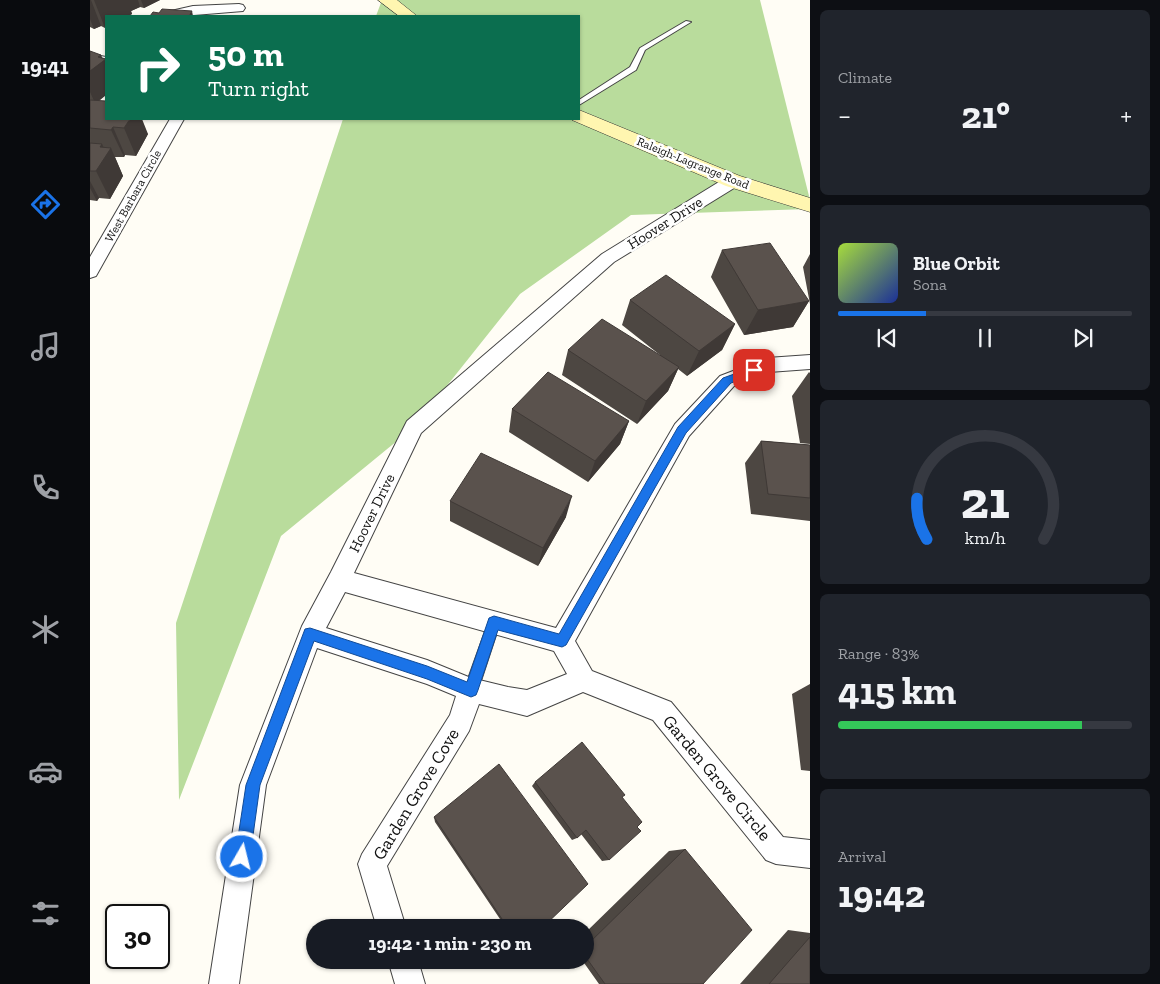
<!DOCTYPE html>
<html lang="en">
<head>
<meta charset="utf-8">
<style>
	body { margin:0; font-family:"Zilla Slab",serif; background:#20242c; color:#f1f3f6; height:100vh; display:flex; flex-direction:column; font-size:19px; white-space:nowrap }
	* { box-sizing:border-box; margin:0 }
	p { font-size:16px; color:#9ea1a6 }
	.icon { flex:none; width:28px; height:28px; fill:none; stroke:currentColor; stroke-width:2; stroke-linecap:round; stroke-linejoin:round }
	.map { position:relative; flex:1; overflow:hidden }
	.sheet { display:flex; flex-direction:column; gap:10px; padding:10px; background:#0d0f14; width:350px }
	.sheet>* { flex:none }
	.banner { position:absolute; left:15px; top:15px; width:475px; height:105px; border-radius:0px; box-shadow:0 1px 4px #0004; background:#0b6e4f; color:#fff; overflow:hidden }
	.speed { position:absolute; left:15px; top:904px; display:flex; gap:10px; font-size:25px; font-weight:700; text-align:center }
	.speed>* { display:grid; place-content:center; width:65px; height:65px; border-radius:50%; background:#171b24; box-shadow:0 1px 4px #0004; line-height:1 }
	.speed .limit { border:2px solid #111; border-radius:8px; background:#fff; color:#111 }
	.pin { position:absolute; display:grid; place-items:center; width:42px; height:42px; color:#fff; margin:-21px; border-radius:10px; box-shadow:0 2px 8px #0006 }
	.me { position:absolute; width:55px; margin:-28px; rotate:8deg; stroke-linejoin:round; filter:drop-shadow(0 0 4px #0008) }
	.turn { display:flex; align-items:center; gap:18px; height:105px; padding:0 20px; font-size:22px }
	.turn .icon { width:65px; height:65px; stroke-width:2.5 }
	.turn b { display:block; font-size:35px; line-height:42px }
	.big { font-size:38px; font-weight:700; line-height:1.1 }
	.sheet .tile { flex:1; display:flex; flex-direction:column; justify-content:center; gap:8px; min-width:0; padding:0 18px; border-radius:8px; background:#20242c }
	.sheet .dial { align-items:center; gap:0 }
	.dial svg { height:130px; overflow:visible; fill:none; stroke:#363941; stroke-width:7; stroke-linecap:round; text-anchor:middle }
	.dial text { fill:#f1f3f6; stroke:none }
	.song { display:flex; align-items:center; gap:15px }
	.cover { width:60px; height:60px; border-radius:8px; background:linear-gradient(135deg,hsl(80 70% 55%),hsl(230 70% 35%)) }
	.played { height:5px; border-radius:2px; background:linear-gradient(90deg,#1a73e8 30%,#363941 30%) }
	.keys { display:flex; justify-content:space-around; direction:ltr }
	.heat { display:flex; justify-content:space-between; align-items:center; font-size:28px; direction:ltr }
	.charge { height:8px; border-radius:4px; background:linear-gradient(90deg,#34c759 83%,#363941 0) }
	.trip { position:absolute; left:216px; top:919px; width:288px; height:50px; border-radius:25px; background:#171b24; box-shadow:0 1px 4px #0004; font-weight:700; line-height:50px; text-align:center }
	main { display:flex; flex:1; min-height:0 }
	.tab-bar { display:flex; flex-direction:column; width:90px; justify-content:space-around; align-items:center; background:#090b0e; color:#9ea1a6 }
	.tab-bar .icon { width:35px; height:35px }
	.tab-bar .on { color:#1a73e8 }
	.tab-bar b { font-size:22px; color:#f1f3f6 }
	.map>svg:first-child { display:block }
</style>
</head>
<body>
<main>
<nav class="tab-bar">
<b>19:41</b>
<svg class="icon on" aria-label="directions" viewBox="0 0 24 24"><path d="M12 3l9 9-9 9-9-9zM9 14v-3h6M13 9l2 2-2 2"/></svg>
<svg class="icon" aria-label="music" viewBox="0 0 24 24"><path d="M9 18V5l10-2v13"/><circle cx="6" cy="18" r="3"/><circle cx="16" cy="16" r="3"/></svg>
<svg class="icon" aria-label="phone" viewBox="0 0 24 24"><path d="M5 4h4l2 5-3 2q2 4 5 5l2-3 5 2v4C11 20 4 13 5 4z"/></svg>
<svg class="icon" aria-label="climate" viewBox="0 0 24 24"><path d="M12 3v18M4 7l16 10M4 17L20 7"/></svg>
<svg class="icon" aria-label="car" viewBox="0 0 24 24"><path d="M5 17H2v-5l4-1 3-4h7l3 4 3 1v5h-3M9 17h6M6 11h13"/><circle cx="7" cy="17" r="2"/><circle cx="17" cy="17" r="2"/></svg>
<svg class="icon" aria-label="filters" viewBox="0 0 24 24"><path d="M4 7h16M4 17h16"/><circle cx="9" cy="7" r="2"/><circle cx="15" cy="17" r="2"/></svg>
</nav>
<div class="map">
<svg width="720" height="984" viewBox="0 0 720 984">
	<rect width="100%" height="100%" fill="#fffdf5"/>
	<path fill="#b9dc9c" d="M 292,0 L 670,0 L 720,200 L 720,209 L 541,215 L 430,294 L 324,427 L 191,536 L 89,800 L 86,623 L 253,119 L 489,119 L 489,16 L 286,16 Z"/>
	<g fill="none" stroke-linecap="round" stroke-linejoin="round">
		<g stroke="#444" stroke-width="2">
			<path id="lane" d="M 596,21 L 601,22 L 555,50 L 546,70 L 489,105 L 489,100 L 540,67 L 550,48 Z
				M 0,54 L 16,57 L 16,61 L 0,58 Z
				M 404,617 L 408,619 L 410,623 L 388,690 L 386,695 L 381,697 L 376,695 L 374,690 L 398,623 L 400,619 Z"/>
		</g>
		<g stroke="#444" stroke-width="2">
			<path id="street" d="M 149,4 L 153,5 L 155,8 L 153,11 L 92,16 L 70,16 L 72,13 L 103,6 Z
				M 80,119 L 94,119 L 6,276 L 0,278 L 0,257 Z
				M 643,176 L 649,177 L 651,181 L 649,185 L 524,262 L 331,433 L 264,573 L 466,628 L 585,424 L 630,376 L 677,358 L 720,355 L 720,369 L 679,372 L 644,386 L 599,436 L 485,641 L 502,671 L 581,702 L 693,837 L 720,840 L 720,868 L 686,864 L 676,860 L 563,720 L 493,692 L 437,716 L 389,704 L 379,731 L 297,866 L 316,928 L 287,928 L 268,864 L 272,854 L 360,715 L 366,696 L 337,684 L 227,648 L 176,785 L 149,984 L 119,984 L 150,785 L 212,626 L 241,572 L 317,421 L 512,254 L 637,177 ZM 255,592 L 464,651 L 477,674 L 437,690 L 418,687 L 381,678 L 337,660 L 236,628 Z
				M 298,960 L 328,960 L 335,984 L 305,984 Z"/>
		</g>
		<g stroke="#333" stroke-width="1">
			<path id="secondary" d="M 288,0 L 307,0 L 327,16 L 309,16 Z
				M 489,110 L 650,176 L 720,198 L 720,212 L 636,186 L 482,120 L 489,119 Z"/>
		</g>
		<use href="#lane" fill="#fff" fill-rule="evenodd"/>
		<use href="#street" fill="#fff" fill-rule="evenodd"/>
		<use href="#secondary" fill="#fff6b0" fill-rule="evenodd"/>
	</g>
	<path fill="#4d4742" d="M 0,0 L 70,0 L 54,8 L 50,7 L 41,11 L 42,14 L 15,28 L 11,26 L 4,29 L 0,27 Z
		M 0,51 L 16,60 L 16,95 L 9,101 L 58,134 L 46,156 L 35,155 L 34,157 L 25,157 L 33,176 L 20,199 L 9,198 L 7,201 L 0,200 Z
		M 632,250 L 719,301 L 703,327 L 654,335 L 621,277 Z
		M 720,254 L 720,304 L 713,267 Z
		M 540,300 L 645,324 L 632,350 L 597,376 L 588,369 L 578,391 L 547,424 L 472,375 L 478,350 L 570,355 L 532,325 Z
		M 719,372 L 720,373 L 720,444 L 710,443 L 702,396 Z
		M 422,409 L 539,421 L 530,444 L 498,482 L 419,432 Z
		M 671,441 L 720,445 L 720,521 L 661,514 L 655,463 Z
		M 360,501 L 476,517 L 448,566 L 360,521 Z
		M 720,684 L 720,771 L 711,770 L 702,694 Z
		M 445,782 L 547,827 L 519,860 L 512,861 L 491,834 L 487,838 L 482,840 L 442,786 Z
		M 344,817 L 452,928 L 416,928 L 345,822 Z
		M 595,849 L 613,984 L 509,984 L 492,960 L 495,960 L 495,933 L 579,851 Z
		M 698,930 L 720,933 L 720,984 L 650,984 Z"/>
	<path fill="#3f3936" d="M 0,0 L 1,0 L 11,26 L 4,29 L 0,19 Z
		M 4,0 L 48,0 L 50,7 L 41,11 L 42,14 L 38,16 L 16,16 L 16,27 L 15,28 Z
		M 51,0 L 70,0 L 54,8 Z
		M 102,11 L 103,16 L 99,16 Z
		M 11,55 L 14,61 L 16,59 L 16,95 L 5,103 L 0,92 L 0,71 L 8,57 Z
		M 40,119 L 52,119 L 58,134 L 46,156 L 34,128 Z
		M 23,127 L 35,155 L 34,157 L 21,130 Z
		M 12,144 L 17,154 L 21,148 L 33,176 L 20,199 L 6,171 L 10,147 Z
		M 0,181 L 9,198 L 7,201 L 0,188 Z
		M 719,301 L 703,327 L 654,335 L 668,310 Z
		M 645,324 L 632,350 L 597,376 L 609,351 Z
		M 589,367 L 578,391 L 547,424 L 556,401 Z
		M 539,421 L 530,444 L 498,482 L 505,461 Z
		M 482,496 L 476,517 L 448,566 L 453,548 Z"/>
	<path fill="#5a524d" stroke="#3f3936" d="M 72,9 L 102,11 L 99,16 L 105,16 L 60,16 L 63,12 L 69,13 Z
		M 0,51 L 11,55 L 8,57 L 16,59 L 0,71 Z
		M 0,100 L 16,101 L 16,119 L 40,119 L 34,128 L 23,127 L 21,130 L 0,128 Z
		M 0,143 L 12,144 L 10,147 L 21,148 L 6,171 L 0,171 Z
		M 680,243 L 719,301 L 668,310 L 632,250 Z
		M 576,275 L 645,324 L 609,351 L 540,300 Z
		M 512,319 L 589,367 L 556,401 L 478,350 Z
		M 458,372 L 539,421 L 505,461 L 422,409 Z
		M 671,441 L 720,445 L 720,498 L 678,494 Z
		M 391,453 L 482,496 L 453,548 L 360,501 Z
		M 492,742 L 535,795 L 532,797 L 552,822 L 547,827 L 551,831 L 519,860 L 496,830 L 487,838 L 445,782 Z
		M 409,764 L 498,884 L 452,928 L 418,928 L 344,817 Z
		M 595,849 L 662,930 L 613,984 L 515,984 L 495,956 L 495,947 Z
		M 720,937 L 720,984 L 679,984 Z"/>
	<path fill="#1a73e8" stroke="#114b97" d="M 664,367 L 668,368 L 668,373 L 641,383 L 596,433 L 476,645 L 472,647 L 408,630 L 388,690 L 386,695 L 381,697 L 337,679 L 224,641 L 170,785 L 160,857 L 157,863 L 152,865 L 147,863 L 145,857 L 156,785 L 215,629 L 220,628 L 337,666 L 377,682 L 399,618 L 404,616 L 469,634 L 588,427 L 633,378 Z"/>
	<g text-anchor="middle" stroke-width="5" stroke-linejoin="round" paint-order="stroke">
		<g font-size="12" fill="#111" stroke="#fff">
			<text transform="translate(603 163) rotate(22)" y="4">Raleigh-Lagrange Road</text>
			<text transform="translate(43 196) rotate(-61)" y="4">West Barbara Circle</text>
		</g>
		<g font-size="15" fill="#111" stroke="#fff">
			<text transform="translate(575 223) rotate(-32)" y="5">Hoover Drive</text>
			<text transform="translate(282 513) rotate(-64)" y="5">Hoover Drive</text>
		</g>
		<g font-size="18" fill="#111" stroke="#fff">
			<text transform="translate(627 778) rotate(50)" y="6">Garden Grove Circle</text>
			<text transform="translate(326 794) rotate(-59)" y="6">Garden Grove Cove</text>
		</g>
	</g>
</svg>
<div class="speed"><div class="limit">30</div></div>
<div class="pin" style="left:664px;top:370px;background:#d93025"><svg class="icon" aria-label="arrive" viewBox="0 0 24 24"><path d="M6 21V4h12l-3 4 3 4H6"/></svg></div>
<svg class="me" style="left:152px;top:857px" viewBox="-20 -20 40 40"><circle r="17" fill="#1a73e8" stroke="#fff" stroke-width="3"/><path d="M0-11L8 9 0 5-8 9z" fill="#fff"/></svg>
<div class="trip">19:42 · 1 min · 230 m</div>
<div class="banner">
<div class="turn"><svg class="icon" aria-label="right" viewBox="0 0 24 24"><path d="M7 20v-9h11M14 6l5 5-5 5"/></svg><div><b>50 m</b>Turn right</div></div>
</div>
</div>
<section class="sheet">
<div class="tile"><p>Climate</p>
<div class="heat"><a>−</a><b class="big">21°</b><a>+</a></div>
</div>
<div class="tile">
<div class="song"><i class="cover"></i><div><b>Blue Orbit</b><p>Sona</p></div></div>
<div class="played"></div>
<div class="keys"><svg class="icon" aria-label="previous" viewBox="0 0 24 24"><path d="M18 5L8 12l10 7zM5 5v14"/></svg><svg class="icon" aria-label="pause" viewBox="0 0 24 24"><path d="M8 5v14M16 5v14"/></svg><svg class="icon" aria-label="next" viewBox="0 0 24 24"><path d="M6 5l10 7-10 7zM19 5v14"/></svg></div>
</div>
<div class="tile dial"><svg viewBox="0 0 100 80">
<path d="M14 69A42 42 0 1 1 86 69"/>
<path d="M14 69A42 42 0 0 1 8 44" stroke="#1a73e8"/>
<text x="50" y="56" font-size="32" font-weight="700">21</text>
<text x="50" y="72" font-size="11">km/h</text>
</svg></div>
<div class="tile"><p>Range · 83%</p><b class="big">415 km</b><div class="charge"></div></div>
<div class="tile"><p>Arrival</p><b class="big">19:42</b></div>
</section>
</main>
</body>
</html>
